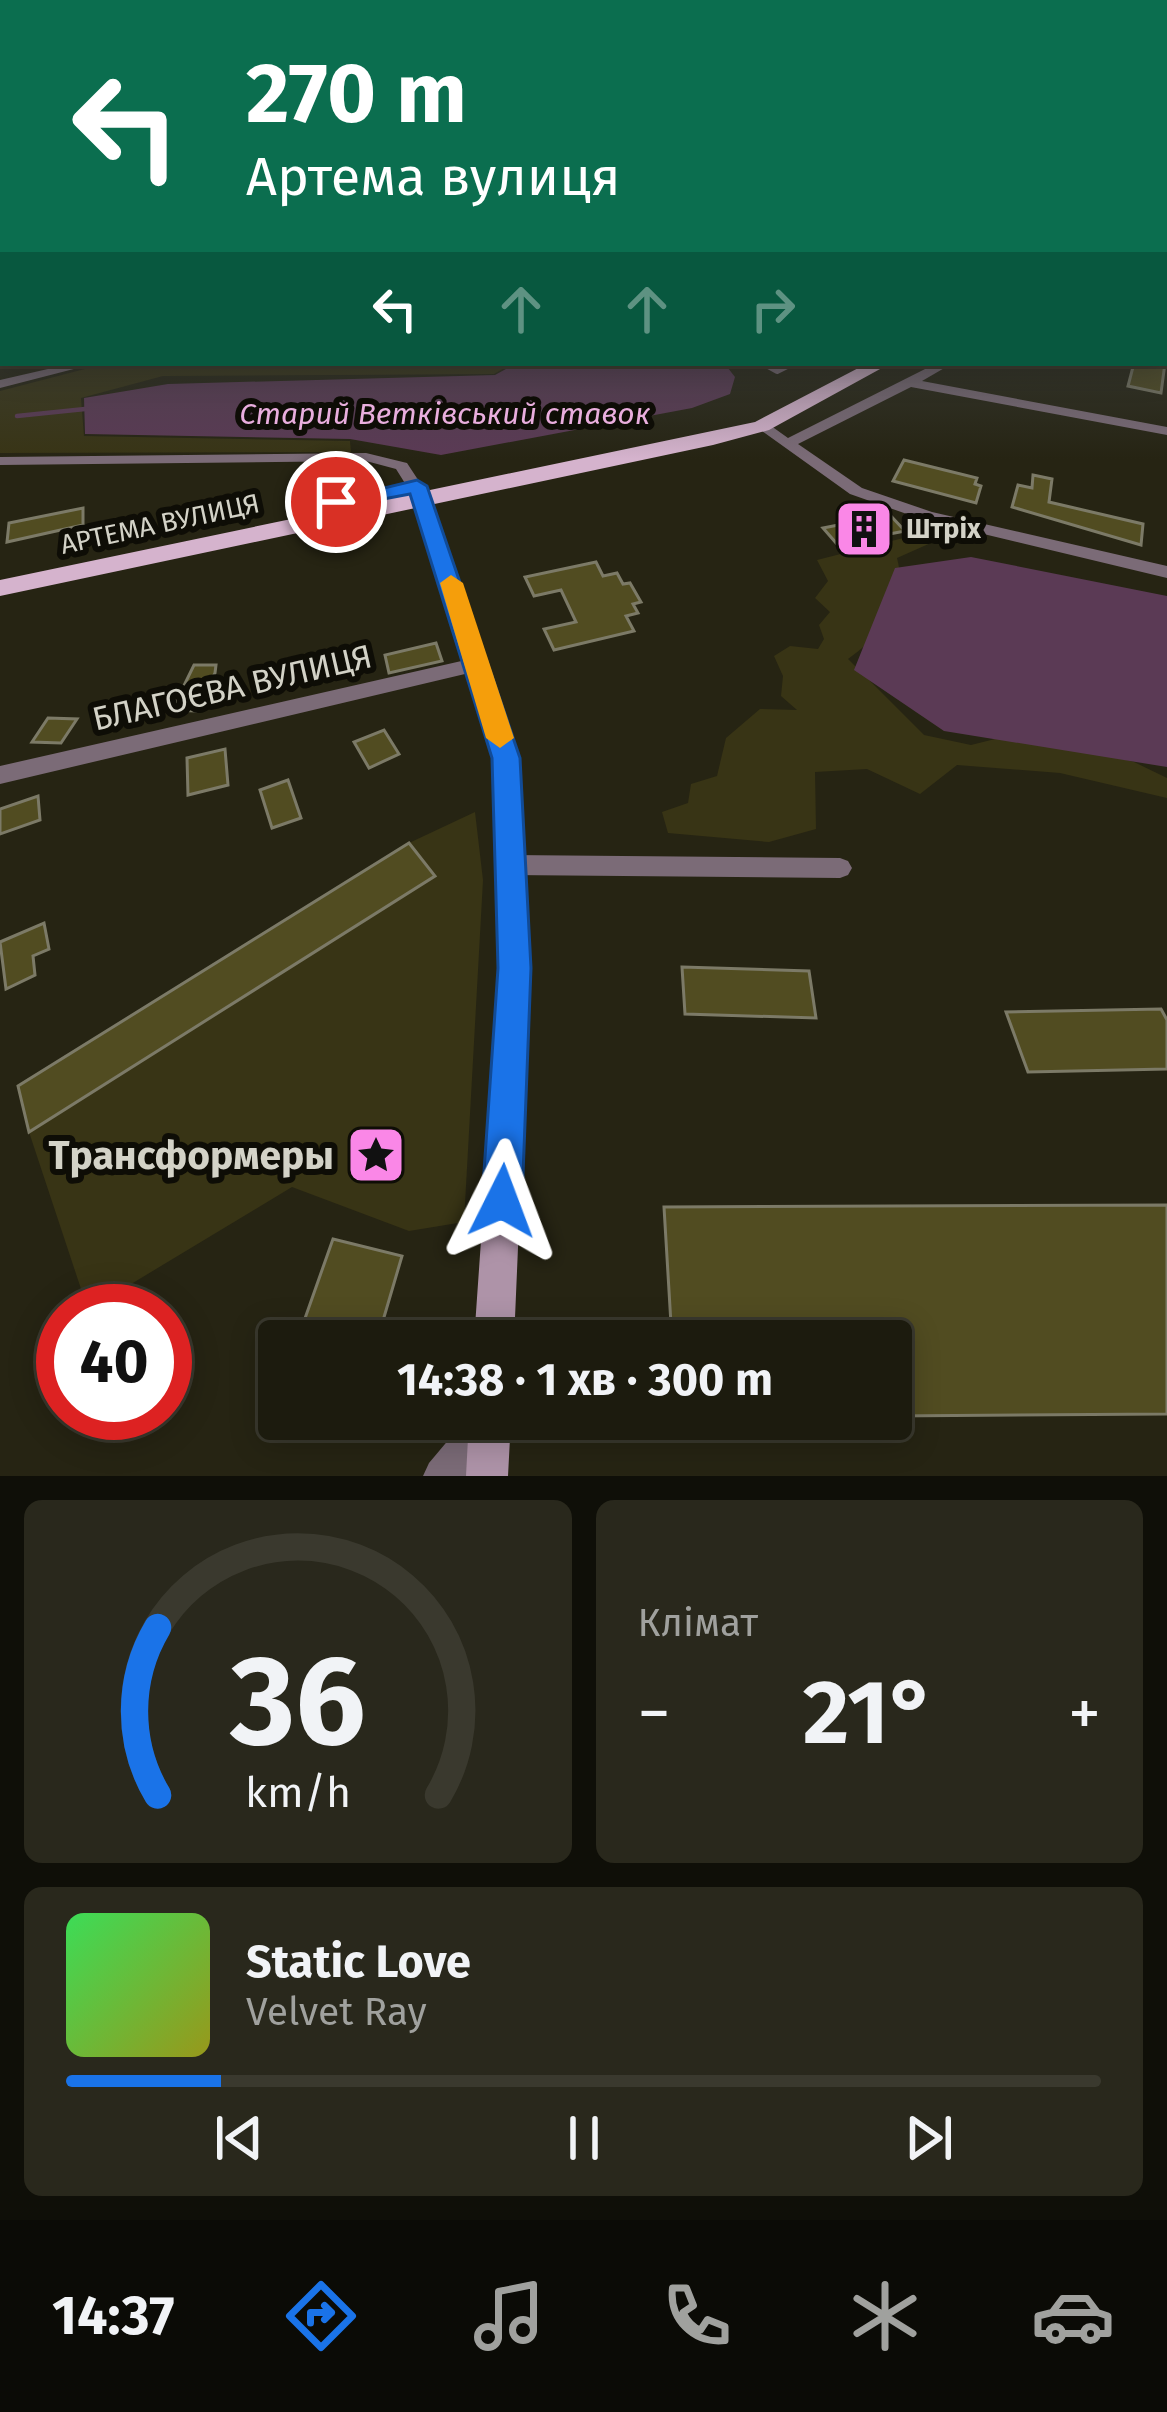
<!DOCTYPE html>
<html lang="uk">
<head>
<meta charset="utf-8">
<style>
	body { margin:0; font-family:"Fira Sans",sans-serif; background:#29281c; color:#f1f3f6; height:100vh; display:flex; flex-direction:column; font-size:45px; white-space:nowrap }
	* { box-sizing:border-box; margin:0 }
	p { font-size:39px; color:#a0a19e }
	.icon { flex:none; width:66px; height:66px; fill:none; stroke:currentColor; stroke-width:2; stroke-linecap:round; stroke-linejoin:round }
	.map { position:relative; height:1476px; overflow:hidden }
	.details { display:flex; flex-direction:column; gap:24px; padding:24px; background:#0f0f08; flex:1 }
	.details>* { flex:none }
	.hud { position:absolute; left:0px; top:0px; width:1167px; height:366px; box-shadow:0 6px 30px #0003,0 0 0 3px #3a392e; background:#0b6e4f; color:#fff; overflow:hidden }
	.speed { position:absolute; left:36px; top:1284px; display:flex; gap:24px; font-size:60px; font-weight:700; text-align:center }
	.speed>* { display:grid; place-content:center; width:156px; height:156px; border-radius:50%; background:#1c1b0e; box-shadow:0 6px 30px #0003,0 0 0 3px #3a392e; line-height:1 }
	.speed .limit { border:18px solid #d22; background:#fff; color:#111 }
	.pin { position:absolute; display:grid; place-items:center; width:102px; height:102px; color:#fff; margin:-51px; border:6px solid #fff; border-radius:50%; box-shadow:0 3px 12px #0007 }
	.me { position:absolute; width:132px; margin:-66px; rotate:3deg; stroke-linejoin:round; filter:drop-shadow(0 0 9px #0008) }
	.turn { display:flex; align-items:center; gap:42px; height:252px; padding:0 48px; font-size:54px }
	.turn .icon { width:156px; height:156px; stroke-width:2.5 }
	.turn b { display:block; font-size:84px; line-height:102px }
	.lanes { display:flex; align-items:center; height:114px; padding:0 48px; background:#0003; justify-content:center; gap:60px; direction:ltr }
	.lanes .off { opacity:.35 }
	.big { font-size:90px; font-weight:700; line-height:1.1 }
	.details .widget { flex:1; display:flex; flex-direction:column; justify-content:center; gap:18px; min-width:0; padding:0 42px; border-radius:18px; background:#29281c }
	.details .dial { align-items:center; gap:0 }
	.dial svg { height:312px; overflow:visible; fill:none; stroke:#3a392e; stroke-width:7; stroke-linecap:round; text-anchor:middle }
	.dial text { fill:#f1f3f6; stroke:none }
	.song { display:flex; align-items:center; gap:36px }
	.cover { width:144px; height:144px; border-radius:18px; background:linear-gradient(135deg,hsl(130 70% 55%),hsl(60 70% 35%)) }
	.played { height:12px; border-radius:6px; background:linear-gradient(90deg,#1a73e8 15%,#3a392e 15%) }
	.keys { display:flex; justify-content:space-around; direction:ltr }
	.heat { display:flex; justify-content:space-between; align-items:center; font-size:66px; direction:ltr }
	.details .tiles { flex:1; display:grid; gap:24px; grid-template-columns:1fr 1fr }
	.widget:last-child { grid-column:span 2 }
	.trip { position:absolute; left:258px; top:1320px; width:654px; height:120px; border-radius:12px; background:#1c1b0e; box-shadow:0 6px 30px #0003,0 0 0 3px #3a392e; font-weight:700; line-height:120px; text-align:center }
	.tabs { display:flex; height:192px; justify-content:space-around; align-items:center; background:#0b0b06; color:#a0a19e }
	.tabs .icon { width:84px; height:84px }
	.tabs .current { color:#1a73e8 }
	.tabs b { font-size:54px; color:#f1f3f6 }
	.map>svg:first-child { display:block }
</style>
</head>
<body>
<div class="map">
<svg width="1167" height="1476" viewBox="0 0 1167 1476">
	<rect width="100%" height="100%" fill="#262413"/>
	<path fill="#383415" d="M 108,363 L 513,363 L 494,374 L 163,376 L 81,398 L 84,436 L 350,441 L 351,452 L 0,453 L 0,391 Z
		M 919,534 L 933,542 L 897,558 C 909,604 883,633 848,659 L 924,735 L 971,745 L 1019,733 L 1134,762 L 1167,778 L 1167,798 L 1060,773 L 957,765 L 920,794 L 867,769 L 815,772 L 816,829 L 769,842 L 668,833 L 662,812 L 688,803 L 691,784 L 717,776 L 726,738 L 760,709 L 797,710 L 781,696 L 783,676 L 774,656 L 790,646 L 818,649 L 824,639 L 819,625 L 830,612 L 815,598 L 828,581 L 817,560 Z
		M 475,812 L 483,880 L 464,1222 L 409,1231 L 292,1187 L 88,1310 L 29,1132 L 434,876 L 409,843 Z"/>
	<path fill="#5b3a55" d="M 517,363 L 724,363 L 735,377 L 730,394 L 692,408 L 441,455 L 350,439 L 85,434 L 84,398 L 168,384 L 495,375 Z
		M 971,557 L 1167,596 L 1167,767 L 944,731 L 854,670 L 895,568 Z"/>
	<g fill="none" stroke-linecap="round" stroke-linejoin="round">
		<path stroke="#5b3a55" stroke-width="4.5" d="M 17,416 L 85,409"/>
	</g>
	<path fill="#514c21" stroke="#7c7a67" stroke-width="3" d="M 1134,363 L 1165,363 L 1161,393 L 1128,386 Z
		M 904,460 L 977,478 L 975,484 L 981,486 L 976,503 L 893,481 Z
		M 1033,475 L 1052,479 L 1049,502 L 1143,524 L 1141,545 L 1012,507 L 1018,485 L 1032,488 Z
		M 83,508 L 83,525 L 7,542 L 9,523 Z
		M 890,515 L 905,531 L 837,544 L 823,528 Z
		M 596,562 L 603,576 L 617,573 L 623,584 L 630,583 L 641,602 L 633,604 L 638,613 L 626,616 L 634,631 L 554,650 L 544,629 L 576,622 L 561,590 L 534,596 L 525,577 Z
		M 436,643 L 442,661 L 389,673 L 385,655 Z
		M 194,665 L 216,665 L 215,673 L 196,711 L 172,710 Z
		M 48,718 L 77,719 L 61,743 L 32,742 Z
		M 384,730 L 399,754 L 369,768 L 354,742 Z
		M 225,749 L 228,785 L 188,795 L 187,758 Z
		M 288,780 L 301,818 L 272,828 L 260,790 Z
		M 38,796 L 40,820 L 0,834 L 0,809 Z
		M 409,843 L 435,876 L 29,1132 L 18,1086 Z
		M 44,923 L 49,949 L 33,956 L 35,975 L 6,989 L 0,942 Z
		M 682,967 L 809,971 L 816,1018 L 685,1014 Z
		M 1161,1009 L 1167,1020 L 1167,1069 L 1028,1072 L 1006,1012 Z
		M 1167,1205 L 1167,1414 L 891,1416 L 891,1341 L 672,1341 L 664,1207 Z
		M 333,1239 L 402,1256 L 377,1341 L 297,1341 Z"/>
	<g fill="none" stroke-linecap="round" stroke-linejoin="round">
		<path stroke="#7b6b77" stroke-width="6" d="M 763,363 L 777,371 L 793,363"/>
		<path fill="#7b6b77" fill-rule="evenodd" d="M 1164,280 L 1167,280 L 1167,286 L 1164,286 Z
			M 0,311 L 3,311 L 3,319 L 0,319 Z
			M 1164,344 L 1167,345 L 1167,353 L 1164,352 Z
			M 74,363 L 97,363 L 0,388 L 0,380 Z
			M 937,363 L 953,363 L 922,381 L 1167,427 L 1167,435 L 911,387 L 798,444 L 862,488 L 932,512 L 1167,566 L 1167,578 L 921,519 L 850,494 L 755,426 L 767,423 L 788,438 Z
			M 366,453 L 407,463 L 432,501 L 430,504 L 418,504 L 396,469 L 366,461 L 0,465 L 0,457 Z
			M 479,657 L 486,659 L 489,664 L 486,669 L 0,784 L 0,766 Z
			M 510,855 L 840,858 L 848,861 L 852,868 L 848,875 L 840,878 L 510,875 L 502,872 L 498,865 L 502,858 Z
			M 466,1419 L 501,1419 L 503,1425 L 498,1438 L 466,1476 L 423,1476 L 429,1463 Z"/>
		<path fill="#ae93a8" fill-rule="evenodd" d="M 424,496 L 433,501 L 518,758 L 530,968 L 514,1341 L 474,1341 L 500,968 L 494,758 L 415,501 Z
			M 469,1419 L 511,1419 L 508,1476 L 466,1476 Z"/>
		<path fill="#d5b3cd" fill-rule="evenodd" d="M 868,363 L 891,363 L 769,430 L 713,445 L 0,596 L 0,580 L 755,422 Z"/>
	</g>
	<linearGradient id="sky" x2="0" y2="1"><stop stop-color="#15140a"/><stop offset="0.55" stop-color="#414544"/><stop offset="1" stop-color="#414544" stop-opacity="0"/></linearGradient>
	<rect width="1167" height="459" fill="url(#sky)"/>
	<path fill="#1a73e8" stroke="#114b97" stroke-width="3" d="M 417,480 L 427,486 L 520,758 L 531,968 L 522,1201 L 516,1216 L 502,1221 L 488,1216 L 482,1201 L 498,968 L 492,758 L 410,494 L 336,508 L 326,502 Z"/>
	<path fill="#f59e0b" d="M 451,575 L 463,583 L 514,738 L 500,748 L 486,738 L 440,583 Z"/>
	<defs>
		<g id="building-square" transform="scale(3)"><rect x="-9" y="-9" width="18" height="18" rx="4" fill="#fa87e7" stroke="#0e0d06"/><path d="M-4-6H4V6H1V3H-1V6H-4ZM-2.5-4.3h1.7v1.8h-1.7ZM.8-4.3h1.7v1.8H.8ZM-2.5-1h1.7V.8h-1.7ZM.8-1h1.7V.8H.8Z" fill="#111"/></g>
		<g id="sight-square" transform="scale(3)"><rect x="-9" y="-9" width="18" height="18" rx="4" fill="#fa87e7" stroke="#0e0d06"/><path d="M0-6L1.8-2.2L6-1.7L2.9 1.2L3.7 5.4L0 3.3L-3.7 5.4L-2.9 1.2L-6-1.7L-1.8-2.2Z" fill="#111"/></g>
	</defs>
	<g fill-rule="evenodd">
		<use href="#building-square" x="864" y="529"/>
		<use href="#sight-square" x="376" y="1155"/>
	</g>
	<g text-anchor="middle" stroke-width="12" stroke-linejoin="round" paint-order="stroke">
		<g font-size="27" fill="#d3d2c7" stroke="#0e0d06">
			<text transform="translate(160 524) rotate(-12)" y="9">АРТЕМА ВУЛИЦЯ</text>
		</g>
		<g font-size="27" font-weight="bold" fill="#d3d2c7" stroke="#0e0d06" text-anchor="start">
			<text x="906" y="538">Штріх</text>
		</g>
		<g font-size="30" font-style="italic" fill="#e9aede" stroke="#0e0d06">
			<text x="445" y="424">Старий Ветківський ставок</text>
		</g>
		<g font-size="33" fill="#d3d2c7" stroke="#0e0d06">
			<text transform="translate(232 687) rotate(-13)" y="12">БЛАГОЄВА ВУЛИЦЯ</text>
		</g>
		<g font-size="39" font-weight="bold" fill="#d3d2c7" stroke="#0e0d06" text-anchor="end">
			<text x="334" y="1169">Трансформеры</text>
		</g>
	</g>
</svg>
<div class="speed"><div class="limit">40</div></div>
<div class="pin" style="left:336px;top:502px;background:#d93025"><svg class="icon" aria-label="arrive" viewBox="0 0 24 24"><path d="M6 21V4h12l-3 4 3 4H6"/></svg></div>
<svg class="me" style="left:502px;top:1201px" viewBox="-20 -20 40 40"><path d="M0-17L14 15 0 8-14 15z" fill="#1a73e8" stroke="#fff" stroke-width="4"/></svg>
<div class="trip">14:38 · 1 хв · 300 m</div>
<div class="hud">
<div class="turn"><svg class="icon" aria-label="left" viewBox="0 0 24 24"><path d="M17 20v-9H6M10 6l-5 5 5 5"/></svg><div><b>270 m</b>Артема вулиця</div></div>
<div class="lanes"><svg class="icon" aria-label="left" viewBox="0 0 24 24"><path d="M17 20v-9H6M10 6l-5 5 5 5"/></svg><svg class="icon off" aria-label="ahead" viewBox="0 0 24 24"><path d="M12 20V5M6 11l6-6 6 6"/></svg><svg class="icon off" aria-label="ahead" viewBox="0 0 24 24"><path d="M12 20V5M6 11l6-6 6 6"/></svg><svg class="icon off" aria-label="right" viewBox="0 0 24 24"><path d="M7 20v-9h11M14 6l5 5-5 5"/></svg></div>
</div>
</div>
<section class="details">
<div class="tiles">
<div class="widget dial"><svg viewBox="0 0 100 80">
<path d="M14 69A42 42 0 1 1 86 69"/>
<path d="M14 69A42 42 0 0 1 14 26" stroke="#1a73e8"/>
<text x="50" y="56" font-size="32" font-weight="700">36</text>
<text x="50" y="72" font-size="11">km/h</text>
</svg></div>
<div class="widget"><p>Клімат</p>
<div class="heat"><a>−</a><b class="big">21°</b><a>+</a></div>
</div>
<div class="widget">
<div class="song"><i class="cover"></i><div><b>Static Love</b><p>Velvet Ray</p></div></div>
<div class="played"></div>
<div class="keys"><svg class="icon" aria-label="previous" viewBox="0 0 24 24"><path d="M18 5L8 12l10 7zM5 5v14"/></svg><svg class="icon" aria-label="pause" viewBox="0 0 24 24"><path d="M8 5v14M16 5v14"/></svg><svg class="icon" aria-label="next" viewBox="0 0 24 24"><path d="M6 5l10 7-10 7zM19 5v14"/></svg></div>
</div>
</div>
</section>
<nav class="tabs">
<b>14:37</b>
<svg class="icon current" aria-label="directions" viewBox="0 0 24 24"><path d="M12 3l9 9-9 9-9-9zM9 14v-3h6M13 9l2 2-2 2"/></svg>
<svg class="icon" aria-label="music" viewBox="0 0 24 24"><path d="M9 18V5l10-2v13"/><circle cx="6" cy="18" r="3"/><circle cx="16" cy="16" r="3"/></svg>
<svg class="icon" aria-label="phone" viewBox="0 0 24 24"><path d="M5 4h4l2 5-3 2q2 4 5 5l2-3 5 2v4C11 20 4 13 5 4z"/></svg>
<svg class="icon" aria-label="climate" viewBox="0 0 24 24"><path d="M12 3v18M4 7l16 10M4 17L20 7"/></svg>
<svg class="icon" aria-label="car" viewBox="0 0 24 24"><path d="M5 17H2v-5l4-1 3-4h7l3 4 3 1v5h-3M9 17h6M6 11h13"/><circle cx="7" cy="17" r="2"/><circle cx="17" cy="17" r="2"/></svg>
</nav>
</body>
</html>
